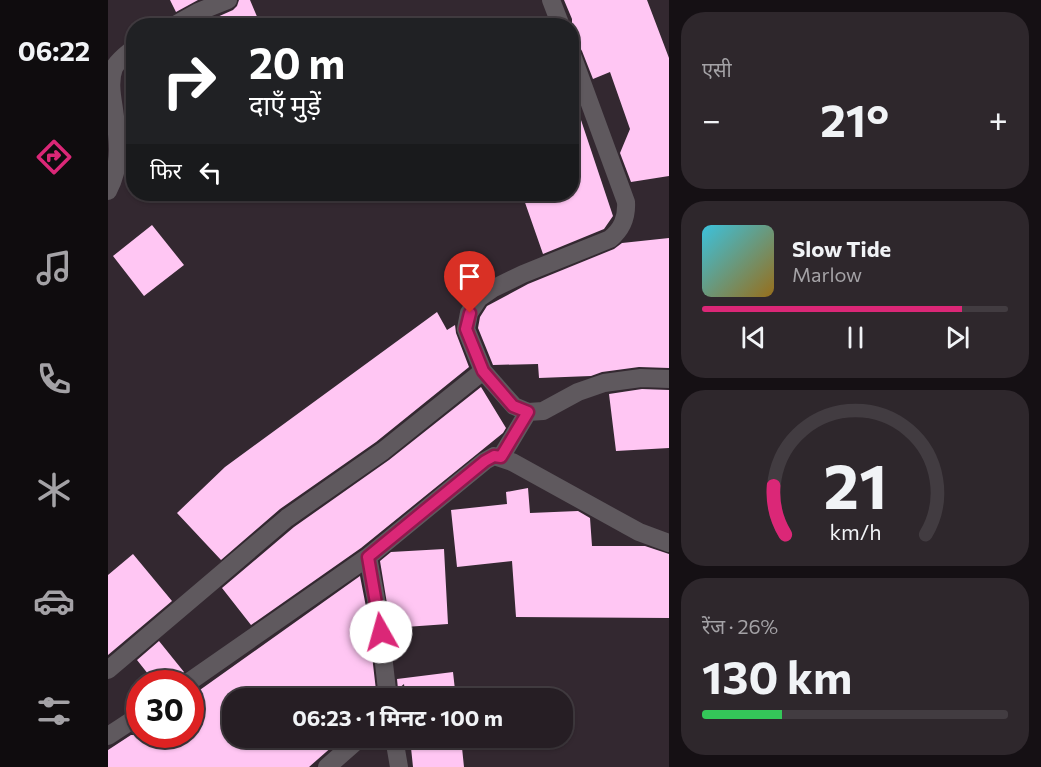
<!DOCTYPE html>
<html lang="hi">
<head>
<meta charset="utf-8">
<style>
	body { margin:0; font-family:Commissioner,"Noto Sans Devanagari",sans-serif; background:#2e272c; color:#f1f3f6; height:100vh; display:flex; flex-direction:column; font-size:22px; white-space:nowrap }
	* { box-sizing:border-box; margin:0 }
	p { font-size:20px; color:#a4a2a6 }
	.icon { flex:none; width:33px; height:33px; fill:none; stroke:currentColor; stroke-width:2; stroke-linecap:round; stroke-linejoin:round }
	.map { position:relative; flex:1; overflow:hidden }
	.sheet { display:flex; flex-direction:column; gap:12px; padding:12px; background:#151014; width:372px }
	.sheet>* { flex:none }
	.guide { position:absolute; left:18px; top:18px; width:453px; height:183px; border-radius:24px; box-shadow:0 2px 4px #0004,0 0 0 2px #423c41; background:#202124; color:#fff; overflow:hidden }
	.speed { position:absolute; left:18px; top:670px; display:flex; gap:12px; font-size:30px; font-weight:700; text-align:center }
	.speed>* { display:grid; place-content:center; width:78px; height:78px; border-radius:50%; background:#261e24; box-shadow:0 2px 4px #0004,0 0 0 2px #423c41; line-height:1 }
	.speed .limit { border:9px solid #d22; background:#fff; color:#111 }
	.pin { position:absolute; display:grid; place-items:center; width:51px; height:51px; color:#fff; margin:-62px -26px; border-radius:50% 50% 50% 0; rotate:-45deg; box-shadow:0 0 6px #0007 }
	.pin .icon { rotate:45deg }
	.me { position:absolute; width:66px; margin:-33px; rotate:353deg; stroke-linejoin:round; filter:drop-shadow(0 0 4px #0008) }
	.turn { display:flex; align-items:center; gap:21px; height:126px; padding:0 24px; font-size:27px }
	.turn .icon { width:78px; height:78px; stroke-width:2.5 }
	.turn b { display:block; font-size:42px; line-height:51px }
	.then { display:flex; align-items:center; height:57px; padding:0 24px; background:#0003; gap:12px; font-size:22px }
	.big { font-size:45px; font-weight:700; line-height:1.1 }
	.sheet .tile { flex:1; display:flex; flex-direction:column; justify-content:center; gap:9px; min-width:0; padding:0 21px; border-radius:24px; background:#2e272c }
	.sheet .dial { align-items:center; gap:0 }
	.dial svg { height:156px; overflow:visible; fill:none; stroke:#423c41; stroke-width:7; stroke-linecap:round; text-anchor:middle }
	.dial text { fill:#f1f3f6; stroke:none }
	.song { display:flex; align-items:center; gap:18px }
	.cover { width:72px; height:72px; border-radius:9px; background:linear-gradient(135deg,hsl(190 70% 55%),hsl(40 70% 35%)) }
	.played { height:6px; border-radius:3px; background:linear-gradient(90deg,#db2777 85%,#423c41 85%) }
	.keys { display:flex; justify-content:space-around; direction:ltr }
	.heat { display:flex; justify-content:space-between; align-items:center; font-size:33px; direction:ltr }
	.charge { height:9px; border-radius:4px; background:linear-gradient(90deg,#34c759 26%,#423c41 0) }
	.trip { position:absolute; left:114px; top:688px; width:351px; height:60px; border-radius:24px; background:#261e24; box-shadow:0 2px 4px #0004,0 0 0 2px #423c41; font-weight:700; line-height:60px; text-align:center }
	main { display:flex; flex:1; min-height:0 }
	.menu { display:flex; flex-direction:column; width:108px; justify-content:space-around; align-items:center; background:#0f0c0e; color:#a4a2a6 }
	.menu .icon { width:42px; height:42px }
	.menu .selected { color:#db2777 }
	.menu b { font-size:27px; color:#f1f3f6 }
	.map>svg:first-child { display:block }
</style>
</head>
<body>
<main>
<nav class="menu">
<b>06:22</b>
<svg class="icon selected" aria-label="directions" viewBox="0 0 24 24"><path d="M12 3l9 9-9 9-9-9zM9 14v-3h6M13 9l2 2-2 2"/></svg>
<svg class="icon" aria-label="music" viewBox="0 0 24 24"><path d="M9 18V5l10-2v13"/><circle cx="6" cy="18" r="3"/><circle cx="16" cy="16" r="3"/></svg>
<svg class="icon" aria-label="phone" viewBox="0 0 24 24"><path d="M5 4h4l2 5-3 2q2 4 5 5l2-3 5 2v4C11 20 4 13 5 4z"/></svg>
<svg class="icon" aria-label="climate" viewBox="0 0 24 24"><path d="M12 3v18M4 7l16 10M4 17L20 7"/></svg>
<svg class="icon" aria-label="car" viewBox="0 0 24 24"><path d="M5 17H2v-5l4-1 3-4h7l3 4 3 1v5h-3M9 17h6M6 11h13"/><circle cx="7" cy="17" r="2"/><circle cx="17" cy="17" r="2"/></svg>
<svg class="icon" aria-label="filters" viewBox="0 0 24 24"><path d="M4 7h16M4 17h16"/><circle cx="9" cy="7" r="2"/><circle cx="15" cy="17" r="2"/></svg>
</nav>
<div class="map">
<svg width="561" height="767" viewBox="0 0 561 767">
	<rect width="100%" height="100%" fill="#332830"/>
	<path fill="#ffc6f3" d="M 62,0 L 90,0 L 68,12 Z
		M 131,0 L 142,0 L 153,26 L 89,26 L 125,10 L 129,6 Z
		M 456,0 L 539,0 L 561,58 L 561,176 L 523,182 L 512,153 L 522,129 L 502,72 L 485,79 L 474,51 L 471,46 L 464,44 L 464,19 Z
		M 464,105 L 468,105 L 505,216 L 496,229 L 435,254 L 414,194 L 464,194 Z
		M 44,225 L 76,265 L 36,296 L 5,256 Z
		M 561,238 L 561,368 L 531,367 L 494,372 L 483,376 L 431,378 L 430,364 L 385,365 L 370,328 L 372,317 L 379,306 L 420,284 L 506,249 L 514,243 Z
		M 329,312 L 339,330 L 347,325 L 348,333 L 361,367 L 268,442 L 172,509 L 113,560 L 69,513 L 117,467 Z
		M 373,387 L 398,428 L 395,433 L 253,548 L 143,625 L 114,588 L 186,527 L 281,460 Z
		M 534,389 L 561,390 L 561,448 L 508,451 L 501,394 Z
		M 420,488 L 422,513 L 470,511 L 482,518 L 484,546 L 537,546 L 561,554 L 561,618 L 408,617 L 404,561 L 349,567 L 343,510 L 399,504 L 398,492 Z
		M 336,549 L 340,624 L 283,628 L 272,561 L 283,552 Z
		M 25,554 L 64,601 L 0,655 L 0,575 Z
		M 252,576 L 259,612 L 269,699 L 124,699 L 124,738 L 234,738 L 201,767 L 0,767 L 0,750 L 23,735 L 82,735 L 82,697 Z
		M 51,641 L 76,672 L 68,679 L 67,684 L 48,684 L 29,660 Z
		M 345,672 L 348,699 L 298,699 L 296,684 L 290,689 L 289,679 Z
		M 302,738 L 353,738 L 356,767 L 305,767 Z"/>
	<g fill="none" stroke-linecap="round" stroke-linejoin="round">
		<path stroke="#5f595e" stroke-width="18" d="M 443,0 L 453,26
			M 65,26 L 90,12 L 120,0
			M 464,55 L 518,202 C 519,218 514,229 502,239 L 415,274 L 384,289 L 371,298 L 361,313 L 358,329 L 375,371 L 406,406 L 420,412 L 435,411 L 470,392 L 496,383 L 533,378 L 561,379
			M 0,191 C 14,165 10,137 6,109 C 4,96 1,81 6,68 C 10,60 19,54 26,48
			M 393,457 L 420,412
			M 0,670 L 179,518 L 275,451 L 375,371
			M 78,684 L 260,557
			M 280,699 L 270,610 L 260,557 L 377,461 L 386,456 L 404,462 L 531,532 L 561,543
			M 0,736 L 32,715
			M 286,738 L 291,767
			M 219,767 L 252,738"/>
	</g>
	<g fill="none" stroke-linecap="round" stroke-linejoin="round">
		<g stroke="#8e194d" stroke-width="15">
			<path id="route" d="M 273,632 L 260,557 L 377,461 L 386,456 L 393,457 L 420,412 L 405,406 L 375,371 L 358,329 L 362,313"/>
		</g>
		<use href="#route" stroke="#db2777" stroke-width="10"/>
	</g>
</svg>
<div class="speed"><div class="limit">30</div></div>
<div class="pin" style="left:362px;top:313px;background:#d93025"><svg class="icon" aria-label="arrive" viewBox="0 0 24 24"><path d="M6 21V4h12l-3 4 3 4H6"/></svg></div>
<svg class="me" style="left:273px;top:632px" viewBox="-20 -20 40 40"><circle r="19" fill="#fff"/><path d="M0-13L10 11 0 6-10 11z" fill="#db2777"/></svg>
<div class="trip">06:23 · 1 मिनट · 100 m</div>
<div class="guide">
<div class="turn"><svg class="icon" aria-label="right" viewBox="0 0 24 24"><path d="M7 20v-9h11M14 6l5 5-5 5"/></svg><div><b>20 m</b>दाएँ मुड़ें</div></div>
<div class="then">फिर<svg class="icon" aria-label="left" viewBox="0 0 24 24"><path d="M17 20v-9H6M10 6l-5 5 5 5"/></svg></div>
</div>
</div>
<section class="sheet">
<div class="tile"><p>एसी</p>
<div class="heat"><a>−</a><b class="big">21°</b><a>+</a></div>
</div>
<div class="tile">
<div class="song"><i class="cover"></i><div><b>Slow Tide</b><p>Marlow</p></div></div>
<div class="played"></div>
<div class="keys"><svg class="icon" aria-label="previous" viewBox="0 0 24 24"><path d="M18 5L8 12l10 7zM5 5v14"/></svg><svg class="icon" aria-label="pause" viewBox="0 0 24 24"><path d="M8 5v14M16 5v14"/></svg><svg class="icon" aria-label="next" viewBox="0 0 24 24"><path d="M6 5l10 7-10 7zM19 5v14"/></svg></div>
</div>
<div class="tile dial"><svg viewBox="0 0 100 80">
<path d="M14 69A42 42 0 1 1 86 69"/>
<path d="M14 69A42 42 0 0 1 8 44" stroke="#db2777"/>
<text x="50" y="56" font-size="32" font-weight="700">21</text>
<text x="50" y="72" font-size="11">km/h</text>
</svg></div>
<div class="tile"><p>रेंज · 26%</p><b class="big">130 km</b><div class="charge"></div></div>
</section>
</main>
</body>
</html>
